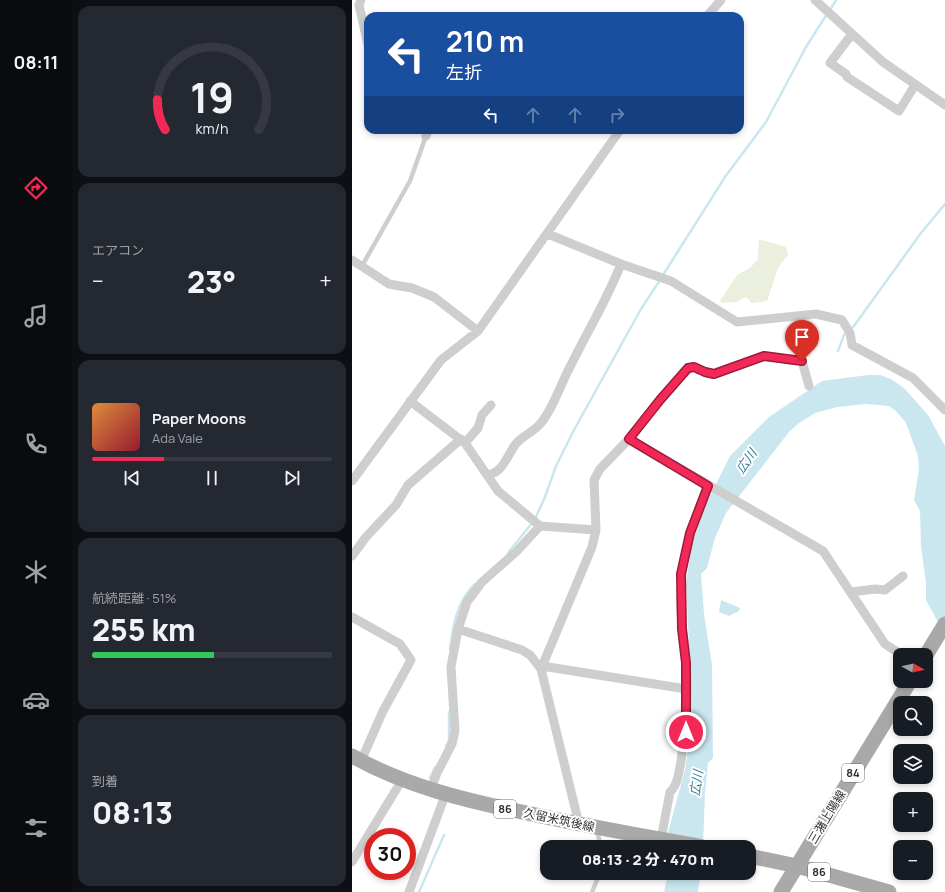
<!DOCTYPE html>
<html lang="ja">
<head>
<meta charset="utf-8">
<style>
	body { margin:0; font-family:Manrope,"Noto Sans JP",sans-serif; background:#242831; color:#f1f3f6; height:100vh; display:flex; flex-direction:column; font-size:15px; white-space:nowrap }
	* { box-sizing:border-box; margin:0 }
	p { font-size:13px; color:#9ea1a6 }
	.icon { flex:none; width:22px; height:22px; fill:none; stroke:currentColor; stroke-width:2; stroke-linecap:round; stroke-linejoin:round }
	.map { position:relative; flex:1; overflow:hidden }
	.sheet { display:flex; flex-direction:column; gap:6px; padding:6px; background:#0d0f14; width:280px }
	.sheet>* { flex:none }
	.hud { position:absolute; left:12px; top:12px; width:380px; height:122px; border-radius:12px; box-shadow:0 2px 6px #0003; background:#1a4fa0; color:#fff; overflow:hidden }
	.needle { width:26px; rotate:98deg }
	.controls { position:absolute; left:541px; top:648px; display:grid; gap:8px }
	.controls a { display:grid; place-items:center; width:40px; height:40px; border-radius:8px; background:#171b24; box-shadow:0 2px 6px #0003; font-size:20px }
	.speed { position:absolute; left:12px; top:828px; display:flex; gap:8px; font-size:20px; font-weight:700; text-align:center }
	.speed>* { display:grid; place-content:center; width:52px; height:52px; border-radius:50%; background:#171b24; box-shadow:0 2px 6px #0003; line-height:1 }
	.speed .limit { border:6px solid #d22; background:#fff; color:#111 }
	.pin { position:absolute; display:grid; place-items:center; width:34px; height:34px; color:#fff; margin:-41px -17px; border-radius:50% 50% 50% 0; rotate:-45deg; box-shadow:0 0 4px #0007 }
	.pin .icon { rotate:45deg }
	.me { position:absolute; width:44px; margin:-22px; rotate:0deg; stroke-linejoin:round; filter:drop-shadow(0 0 3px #0008) }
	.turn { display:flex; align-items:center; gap:14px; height:84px; padding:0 16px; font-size:18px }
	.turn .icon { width:52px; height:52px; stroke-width:2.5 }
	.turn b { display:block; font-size:28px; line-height:34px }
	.lanes { display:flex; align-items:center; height:38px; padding:0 16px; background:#0003; justify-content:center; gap:20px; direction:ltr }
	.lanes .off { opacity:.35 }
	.big { font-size:30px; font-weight:800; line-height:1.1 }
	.sheet .tile { flex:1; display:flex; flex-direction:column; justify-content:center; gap:6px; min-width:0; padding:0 14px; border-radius:12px; background:#242831 }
	.sheet .dial { align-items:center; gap:0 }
	.dial svg { height:104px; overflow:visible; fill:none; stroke:#363941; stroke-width:7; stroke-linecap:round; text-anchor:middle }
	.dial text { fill:#f1f3f6; stroke:none }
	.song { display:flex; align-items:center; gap:12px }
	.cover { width:48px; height:48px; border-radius:6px; background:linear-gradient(135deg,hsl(30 70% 55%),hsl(350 70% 35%)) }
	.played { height:4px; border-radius:2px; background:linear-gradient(90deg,#f22957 30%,#363941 30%) }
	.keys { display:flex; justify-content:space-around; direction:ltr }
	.heat { display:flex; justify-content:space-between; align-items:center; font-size:22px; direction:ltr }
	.charge { height:6px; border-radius:3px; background:linear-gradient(90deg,#34c759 51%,#363941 0) }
	.trip { position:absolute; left:188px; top:840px; width:216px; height:40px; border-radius:12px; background:#171b24; box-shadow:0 2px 6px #0003; font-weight:800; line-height:40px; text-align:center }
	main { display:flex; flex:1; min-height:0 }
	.tab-bar { display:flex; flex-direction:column; width:72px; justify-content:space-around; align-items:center; background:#090b0e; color:#9ea1a6 }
	.tab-bar .icon { width:28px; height:28px }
	.tab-bar .active { color:#f22957 }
	.tab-bar b { font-size:18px; color:#f1f3f6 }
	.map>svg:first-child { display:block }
</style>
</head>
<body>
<main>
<nav class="tab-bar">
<b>08:11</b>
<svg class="icon active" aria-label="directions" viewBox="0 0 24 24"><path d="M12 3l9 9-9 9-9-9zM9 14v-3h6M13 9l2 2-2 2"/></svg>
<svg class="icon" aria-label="music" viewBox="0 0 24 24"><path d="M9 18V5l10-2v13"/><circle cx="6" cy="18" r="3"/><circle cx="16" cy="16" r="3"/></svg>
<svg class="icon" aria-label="phone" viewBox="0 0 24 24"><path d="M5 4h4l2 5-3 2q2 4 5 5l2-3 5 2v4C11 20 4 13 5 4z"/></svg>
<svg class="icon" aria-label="climate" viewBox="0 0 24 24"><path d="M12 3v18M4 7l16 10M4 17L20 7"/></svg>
<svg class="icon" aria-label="car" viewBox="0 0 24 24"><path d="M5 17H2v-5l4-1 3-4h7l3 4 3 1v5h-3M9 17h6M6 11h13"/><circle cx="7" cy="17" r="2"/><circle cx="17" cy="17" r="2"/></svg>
<svg class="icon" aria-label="filters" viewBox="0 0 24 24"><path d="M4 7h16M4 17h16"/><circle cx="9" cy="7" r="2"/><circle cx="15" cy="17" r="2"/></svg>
</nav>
<section class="sheet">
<div class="tile dial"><svg viewBox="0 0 100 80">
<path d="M14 69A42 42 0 1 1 86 69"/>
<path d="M14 69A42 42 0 0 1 8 46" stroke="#f22957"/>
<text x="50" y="56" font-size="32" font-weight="700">19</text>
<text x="50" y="72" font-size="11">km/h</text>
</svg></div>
<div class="tile"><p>エアコン</p>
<div class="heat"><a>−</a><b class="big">23°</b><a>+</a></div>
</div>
<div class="tile">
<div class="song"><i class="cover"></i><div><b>Paper Moons</b><p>Ada Vale</p></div></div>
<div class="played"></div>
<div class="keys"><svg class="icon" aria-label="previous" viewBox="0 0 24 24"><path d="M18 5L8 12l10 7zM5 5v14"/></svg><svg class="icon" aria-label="pause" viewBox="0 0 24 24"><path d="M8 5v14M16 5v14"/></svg><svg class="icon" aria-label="next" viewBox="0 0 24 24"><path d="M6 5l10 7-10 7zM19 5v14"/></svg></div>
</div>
<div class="tile"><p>航続距離 · 51%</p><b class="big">255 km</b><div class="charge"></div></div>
<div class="tile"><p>到着</p><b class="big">08:13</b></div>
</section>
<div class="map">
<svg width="593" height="892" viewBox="0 0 593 892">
	<rect width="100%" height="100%" fill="#fff"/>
	<path fill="#eaefde" d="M 407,239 L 434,247 L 436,255 L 426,268 L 415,301 L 400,303 L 394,297 L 385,302 L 371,303 L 368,301 L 385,275 L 398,268 L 406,259 Z"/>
	<path fill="#cae7ef" d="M 516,375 L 528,375 L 539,379 L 552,388 L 576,415 L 593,446 L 593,635 L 574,600 L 574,583 L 569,546 L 568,511 L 562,500 L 567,469 L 566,456 L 554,423 L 545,412 L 537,406 L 514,404 L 485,407 L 463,413 L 447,423 L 437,432 L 374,513 L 363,538 L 355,568 L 349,574 L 352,614 L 360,665 L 361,758 L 356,763 L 353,792 L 351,847 L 315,847 L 316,832 L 333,770 L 336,749 L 339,686 L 334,583 L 339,549 L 351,510 L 378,456 L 417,417 L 470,381 Z
		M 369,600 L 388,608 L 387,611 L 377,616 L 367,612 Z
		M 316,873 L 349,873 L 346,892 L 312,892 Z"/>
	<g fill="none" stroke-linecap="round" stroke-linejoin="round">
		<path stroke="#cae7ef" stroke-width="2.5" d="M 478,10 L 484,0
			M 311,275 L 373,177 L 414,122 L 454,47 L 475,14
			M 486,351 L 492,335 L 502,326 L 569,233 L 593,204
			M 183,519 L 193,497 L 204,466 L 222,430 L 289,309 L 308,280
			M 156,553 L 180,523
			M 98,649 C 101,625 105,601 123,584
			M 94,746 L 97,740 L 97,712
			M 78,778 L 83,767
			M 67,892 L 92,835"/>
		<path stroke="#cecece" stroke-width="4.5" d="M 10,266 L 58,181 L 74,136
			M 245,831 L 249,847
			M 240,892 L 248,873"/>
		<path stroke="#cecece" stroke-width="9" d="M 9,0 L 7,5 L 16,45
			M 463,0 L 531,62 L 593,105
			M 355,16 L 369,0
			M 500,34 L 478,63 L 494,74 L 495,77 L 547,111 L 563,85
			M 74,136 L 76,130
			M 196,234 L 269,264 L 319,281 L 385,322 L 464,314 L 490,320 L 498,333 L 500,345 L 561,378 L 593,410
			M 0,260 L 37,284 L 60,288 L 82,297 L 126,331
			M 58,401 L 113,443 L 146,491 L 188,526 L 244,530
			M 277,439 L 471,551 L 533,644 L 550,655
			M 113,443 L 126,428 L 130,415 L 139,405
			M 136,475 C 151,472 155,456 163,445 C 169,436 182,432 189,423 C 202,407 208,385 218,367 C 235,332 255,300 269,264
			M 0,481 L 89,360 L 126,331 L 268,130
			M 0,556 L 14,537 L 44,505 L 56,485 L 109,439
			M 499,592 L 523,589 L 533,590 L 551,576
			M 0,617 L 48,644 L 59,660 L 31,711 L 9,761
			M 106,629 L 170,650 L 178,655 L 189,669 L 227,824
			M 190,666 L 334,689
			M 189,669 L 240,547 L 244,530 L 242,480 L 248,469 L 277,439 L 308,399 L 336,369 L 342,367 L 353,372 L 362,374 L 412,356 L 450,361 L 457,386
			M 79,789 L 85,773 L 100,744 L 103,731 L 99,667 L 106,629 L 115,602 L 130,582 L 164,552 L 188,526
			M 309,839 L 318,792 C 326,785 327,771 329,761 C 334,729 337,694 334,661 C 331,632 326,602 330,573 C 334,542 344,514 356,486
			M 0,862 L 50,780
			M 57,892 L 94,793"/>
		<path stroke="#a9a9a9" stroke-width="15" d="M 574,655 L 593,624
			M 0,756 C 53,786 115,801 175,813 C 233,826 292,836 351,847
			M 397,856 L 445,866 L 537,892
			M 429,892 L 558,681"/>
	</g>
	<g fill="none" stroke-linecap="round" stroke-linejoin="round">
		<g stroke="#9d1b39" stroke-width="10">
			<path id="route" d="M 334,732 L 334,663 L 330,629 L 329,574 L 338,533 L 356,486 L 277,439 L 308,400 L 336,368 L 342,367 L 353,372 L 362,374 L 412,356 L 450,361"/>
		</g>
		<use href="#route" stroke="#f22957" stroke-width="7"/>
	</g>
	<g text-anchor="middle" stroke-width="4" stroke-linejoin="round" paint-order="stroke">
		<g fill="#fff" stroke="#6f6f6f" stroke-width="1">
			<rect x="490" y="764" width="22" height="18" rx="3"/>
			<rect x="142" y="800" width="22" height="18" rx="3"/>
			<rect x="456" y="863" width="22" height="18" rx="3"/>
		</g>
		<g font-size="11" font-weight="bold" fill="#313131">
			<text x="501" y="777">84</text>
			<text x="153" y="813">86</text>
			<text x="467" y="876">86</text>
		</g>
		<g font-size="12" fill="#313131" stroke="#fff">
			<text transform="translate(475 817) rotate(-59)" y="4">三潴上陽線</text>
			<text transform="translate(207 820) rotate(12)" y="4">久留米筑後線</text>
		</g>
		<g font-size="13" font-style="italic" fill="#367e93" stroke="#fff">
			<text transform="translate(394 461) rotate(-55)" y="5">広川</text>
			<text transform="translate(344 783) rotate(-82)" y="5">広川</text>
		</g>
	</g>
</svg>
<div class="controls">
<a><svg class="needle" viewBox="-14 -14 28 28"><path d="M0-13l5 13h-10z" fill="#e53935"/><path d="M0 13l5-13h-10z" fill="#9ea1a6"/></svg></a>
<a><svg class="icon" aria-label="search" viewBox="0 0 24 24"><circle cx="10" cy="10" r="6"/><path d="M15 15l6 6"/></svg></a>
<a><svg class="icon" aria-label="layers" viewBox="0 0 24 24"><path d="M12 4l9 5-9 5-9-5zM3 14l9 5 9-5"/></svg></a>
<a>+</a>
<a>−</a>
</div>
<div class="speed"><div class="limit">30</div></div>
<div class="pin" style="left:450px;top:361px;background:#d93025"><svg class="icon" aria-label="arrive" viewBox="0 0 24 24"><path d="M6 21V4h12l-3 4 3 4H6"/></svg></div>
<svg class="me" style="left:334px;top:732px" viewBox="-20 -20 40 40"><circle r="17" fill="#f22957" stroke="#fff" stroke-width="3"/><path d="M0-11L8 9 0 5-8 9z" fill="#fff"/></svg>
<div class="trip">08:13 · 2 分 · 470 m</div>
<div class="hud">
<div class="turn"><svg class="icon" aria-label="left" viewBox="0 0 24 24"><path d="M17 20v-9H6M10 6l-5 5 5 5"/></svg><div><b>210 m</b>左折</div></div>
<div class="lanes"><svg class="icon" aria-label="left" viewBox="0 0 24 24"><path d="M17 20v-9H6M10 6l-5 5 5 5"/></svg><svg class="icon off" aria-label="ahead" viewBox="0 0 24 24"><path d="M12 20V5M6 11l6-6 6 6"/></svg><svg class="icon off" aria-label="ahead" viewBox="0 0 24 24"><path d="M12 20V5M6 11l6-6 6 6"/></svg><svg class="icon off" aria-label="right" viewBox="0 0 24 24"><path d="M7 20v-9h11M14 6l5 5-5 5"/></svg></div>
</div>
</div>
</main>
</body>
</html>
